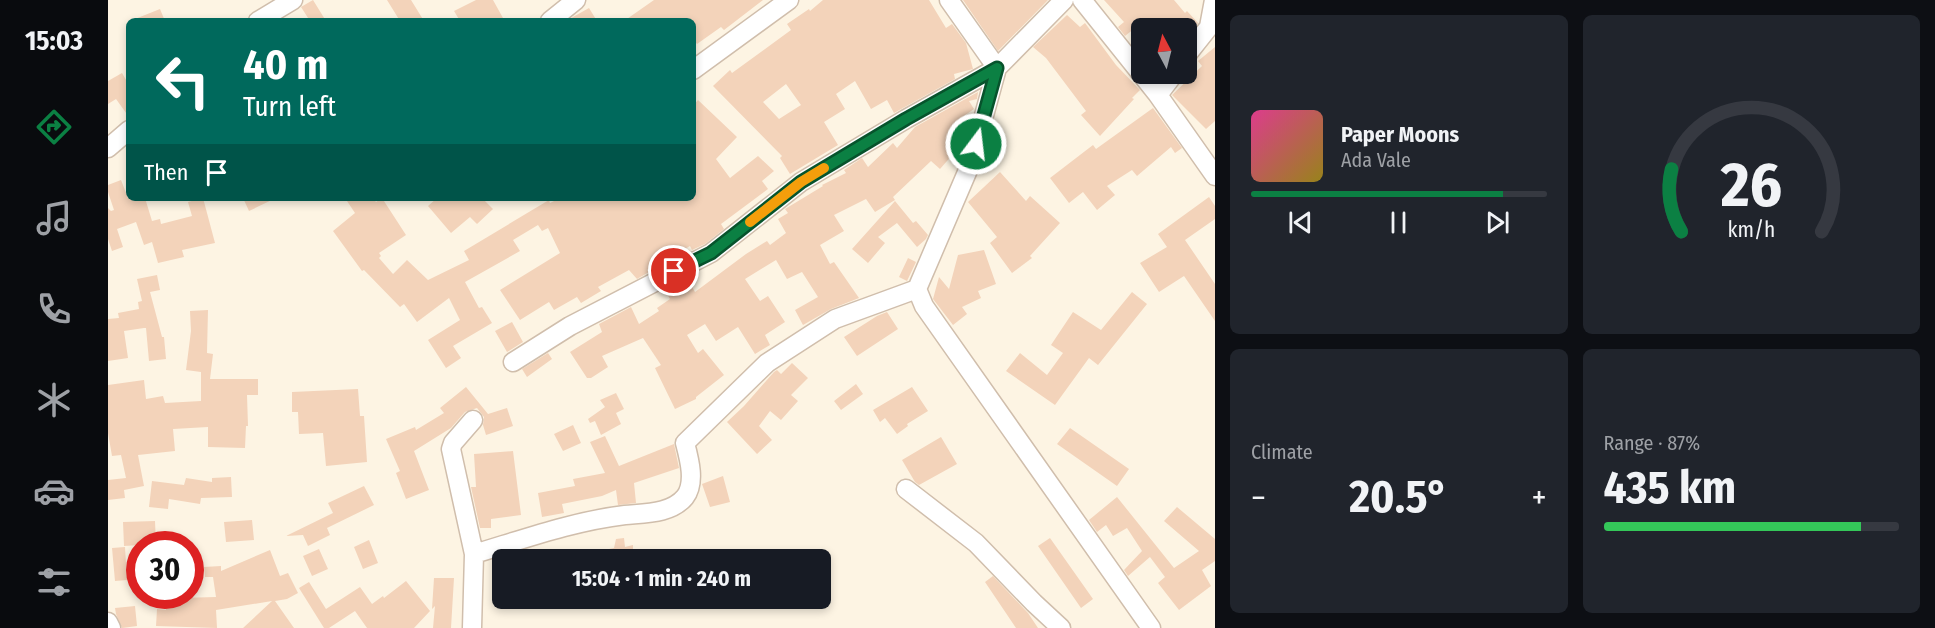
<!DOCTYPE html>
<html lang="en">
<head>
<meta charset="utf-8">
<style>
	body { margin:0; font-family:"Fira Sans Condensed",sans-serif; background:#20242c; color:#f1f3f6; height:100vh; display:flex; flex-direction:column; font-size:22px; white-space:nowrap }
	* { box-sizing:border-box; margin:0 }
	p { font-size:20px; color:#9ea1a6 }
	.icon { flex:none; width:33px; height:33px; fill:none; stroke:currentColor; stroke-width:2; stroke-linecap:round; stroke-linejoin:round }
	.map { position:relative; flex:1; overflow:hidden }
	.sheet { display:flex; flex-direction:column; gap:15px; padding:15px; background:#0d0f14; width:720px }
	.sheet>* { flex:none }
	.hud { position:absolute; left:18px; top:18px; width:570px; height:183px; border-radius:9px; box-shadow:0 3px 9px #0003; background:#00695c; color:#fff; overflow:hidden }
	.needle { width:39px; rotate:353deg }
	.fabs { position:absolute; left:1023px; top:18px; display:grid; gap:12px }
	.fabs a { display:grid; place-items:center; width:66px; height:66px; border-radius:9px; background:#171b24; box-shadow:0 3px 9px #0003; font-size:30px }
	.speed { position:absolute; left:18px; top:531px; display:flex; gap:12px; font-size:30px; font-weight:700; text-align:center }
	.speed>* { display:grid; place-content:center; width:78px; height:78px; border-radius:50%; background:#171b24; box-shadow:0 3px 9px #0003; line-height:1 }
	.speed .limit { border:9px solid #d22; background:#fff; color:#111 }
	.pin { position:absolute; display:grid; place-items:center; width:51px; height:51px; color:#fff; margin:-26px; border:3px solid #fff; border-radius:50%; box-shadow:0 2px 6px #0007 }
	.me { position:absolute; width:66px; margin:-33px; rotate:15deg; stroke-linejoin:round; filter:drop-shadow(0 0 4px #0008) }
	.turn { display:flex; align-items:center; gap:21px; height:126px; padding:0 18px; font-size:27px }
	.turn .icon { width:78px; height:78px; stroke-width:2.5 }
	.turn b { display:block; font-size:42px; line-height:51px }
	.then { display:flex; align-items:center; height:57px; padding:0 18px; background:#0003; gap:12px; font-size:22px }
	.big { font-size:45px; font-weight:700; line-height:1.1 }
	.sheet .card { flex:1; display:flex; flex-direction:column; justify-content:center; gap:9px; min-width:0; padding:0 21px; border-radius:9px; background:#20242c }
	.sheet .dial { align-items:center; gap:0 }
	.dial svg { height:156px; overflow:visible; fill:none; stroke:#363941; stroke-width:7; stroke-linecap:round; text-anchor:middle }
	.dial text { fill:#f1f3f6; stroke:none }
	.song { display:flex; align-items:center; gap:18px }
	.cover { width:72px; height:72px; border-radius:9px; background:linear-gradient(135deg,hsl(330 70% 55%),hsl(50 70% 35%)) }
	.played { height:6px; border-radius:3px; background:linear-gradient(90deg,#0b8043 85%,#363941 85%) }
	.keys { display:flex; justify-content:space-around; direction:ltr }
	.heat { display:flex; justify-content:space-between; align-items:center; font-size:33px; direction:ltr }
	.charge { height:9px; border-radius:4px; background:linear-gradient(90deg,#34c759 87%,#363941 0) }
	.sheet .tiles { flex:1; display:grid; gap:15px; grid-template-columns:repeat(2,1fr) }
	.trip { position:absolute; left:384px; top:549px; width:339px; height:60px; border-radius:9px; background:#171b24; box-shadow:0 3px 9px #0003; font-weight:700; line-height:60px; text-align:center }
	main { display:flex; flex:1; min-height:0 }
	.tabs { display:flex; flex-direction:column; width:108px; justify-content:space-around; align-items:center; background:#090b0e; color:#9ea1a6 }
	.tabs .icon { width:42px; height:42px }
	.tabs .on { color:#0b8043 }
	.tabs b { font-size:27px; color:#f1f3f6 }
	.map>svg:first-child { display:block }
</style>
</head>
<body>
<main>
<nav class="tabs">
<b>15:03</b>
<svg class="icon on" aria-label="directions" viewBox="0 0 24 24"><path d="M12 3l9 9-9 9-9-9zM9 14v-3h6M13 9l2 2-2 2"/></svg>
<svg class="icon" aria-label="music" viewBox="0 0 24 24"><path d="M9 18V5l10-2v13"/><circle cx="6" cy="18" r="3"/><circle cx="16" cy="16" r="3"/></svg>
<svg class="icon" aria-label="phone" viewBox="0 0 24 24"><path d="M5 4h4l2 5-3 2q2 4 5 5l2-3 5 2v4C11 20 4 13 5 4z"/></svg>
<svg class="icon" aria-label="climate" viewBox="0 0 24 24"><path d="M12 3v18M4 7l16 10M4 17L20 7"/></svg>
<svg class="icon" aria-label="car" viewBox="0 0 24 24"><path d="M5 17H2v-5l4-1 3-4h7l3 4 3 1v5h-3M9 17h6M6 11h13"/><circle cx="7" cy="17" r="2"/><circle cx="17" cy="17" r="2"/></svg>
<svg class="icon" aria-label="filters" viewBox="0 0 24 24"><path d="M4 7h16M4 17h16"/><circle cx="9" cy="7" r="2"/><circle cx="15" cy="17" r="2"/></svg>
</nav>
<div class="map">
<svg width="1107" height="628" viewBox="0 0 1107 628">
	<rect width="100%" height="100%" fill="#fdf4e3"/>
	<path fill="#f3d3ba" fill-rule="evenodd" d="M 205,0 L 218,21 L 202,21 L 193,7 Z
		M 279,0 L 303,0 L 316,21 L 292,21 Z
		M 368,0 L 385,0 L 395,18 L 390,21 L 352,21 L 346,11 Z
		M 546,0 L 655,0 L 616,30 L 613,27 L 589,44 L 585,39 L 585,21 L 516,21 Z
		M 715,0 L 821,0 L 838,28 L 844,24 L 858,43 L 865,69 L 846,74 L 847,79 L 786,113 L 779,100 L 763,109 L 747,81 L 728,94 L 737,109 L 716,122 L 730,145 L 682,174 L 672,158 L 674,156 L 605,86 L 622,70 L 624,73 L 683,30 L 679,24 L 701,9 L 702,11 ZM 678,84 L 693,105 L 671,119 L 655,102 Z
		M 855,0 L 940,0 L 890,51 Z
		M 996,0 L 1066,0 L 1077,13 L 1079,11 L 1090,23 L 1078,37 L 1078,28 L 1027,28 L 1017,36 L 1010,27 L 1016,22 Z
		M 481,8 L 489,21 L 460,21 L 465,17 Z
		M 52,9 L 57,21 L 22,21 Z
		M 959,15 L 972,27 L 977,23 L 1008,65 L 1032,90 L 1024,98 L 1026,99 L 992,136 L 973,115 L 978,111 L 938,58 L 925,47 Z
		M 1107,47 L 1107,121 L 1098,129 L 1064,95 L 1094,66 L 1090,61 Z
		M 14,73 L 21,85 L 21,117 L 8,99 L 0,104 L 0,81 Z
		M 870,92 L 869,99 L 861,101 L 866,109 L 850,120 L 862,122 L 856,145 L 853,145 L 832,169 L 823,161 L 785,197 L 787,200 L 767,212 L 758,199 L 726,215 L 736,231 L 712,245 L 722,264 L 726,262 L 751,298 L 723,309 L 695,325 L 687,310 L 710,297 L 694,272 L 679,279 L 668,260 L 637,279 L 652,301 L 660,296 L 677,322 L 657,335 L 662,345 L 647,354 L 630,327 L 608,341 L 597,324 L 579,335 L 590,353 L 595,349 L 616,375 L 588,397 L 588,399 L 567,409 L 547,368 L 553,365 L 535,338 L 494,356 L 500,367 L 483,378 L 479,378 L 462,352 L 494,332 L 491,324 L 523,307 L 531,324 L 551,311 L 549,308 L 562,299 L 557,291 L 579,278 L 587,292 L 638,254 L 659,241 L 662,245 L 678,233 L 670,219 L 680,213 L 677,209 L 715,186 L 714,185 L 738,173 L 736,170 L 754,158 L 760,167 L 785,143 L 789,148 L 807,127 Z
		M 590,100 L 629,137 L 608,159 L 622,178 L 650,156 L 666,171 L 654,181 L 660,189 L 613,224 L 616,229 L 597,244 L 584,250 L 582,246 L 565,256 L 563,252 L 539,270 L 541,272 L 529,279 L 521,270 L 490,287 L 493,291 L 473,303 L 469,297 L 446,310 L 441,302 L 412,320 L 392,290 L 452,253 L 440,228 L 434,231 L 430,225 L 405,240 L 412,251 L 357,282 L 371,308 L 374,307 L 384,323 L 345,346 L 353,358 L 338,368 L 320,340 L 352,320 L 341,298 L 309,322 L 296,304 L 292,307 L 256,270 L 254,271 L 225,231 L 247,213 L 237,198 L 265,198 L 268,202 L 274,198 L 298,235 L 271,253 L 273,256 L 271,258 L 285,274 L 299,260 L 320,280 L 361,260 L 356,251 L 441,200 L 442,203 L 452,198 L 585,198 L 585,106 Z
		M 1045,108 L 1074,148 L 1067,153 L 1063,147 L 1029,176 L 1024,170 L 999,186 L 1007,195 L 989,210 L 975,192 L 961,203 L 942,178 L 985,145 L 988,149 Z
		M 892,172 L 918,201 L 922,196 L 952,223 L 922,256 L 924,258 L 904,273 L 882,243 L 889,237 L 860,202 Z
		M 13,180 L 20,198 L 37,198 L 44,221 L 52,219 L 53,224 L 84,216 L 80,202 L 95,198 L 107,243 L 74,250 L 76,257 L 50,263 L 44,242 L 36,245 L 28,222 L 9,229 L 15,247 L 4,251 L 0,239 L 0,208 L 3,211 L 6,210 L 0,192 L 0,185 Z
		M 1101,197 L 1107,206 L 1107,219 L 1077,240 L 1107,284 L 1107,321 L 1076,276 L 1051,292 L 1032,263 L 1059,247 L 1050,234 Z
		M 135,198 L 168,198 L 141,211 Z
		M 329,198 L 374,198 L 385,209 L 369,224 L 362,217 L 343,233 L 320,206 Z
		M 787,201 L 805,223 L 808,221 L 820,235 L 818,239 L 809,247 L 789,223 L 770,237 L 777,243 L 760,263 L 744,249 Z
		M 876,250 L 888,284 L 870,291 L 873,298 L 854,307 L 859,314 L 845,325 L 825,299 L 831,277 L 841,289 L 850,255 Z
		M 800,258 L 808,262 L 799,281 L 791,277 Z
		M 49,275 L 52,290 L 42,292 L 54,337 L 56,337 L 58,359 L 41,361 L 38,328 L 36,328 L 16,331 L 20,358 L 0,361 L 0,319 L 11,318 L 10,313 L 31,309 L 30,302 L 34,301 L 29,279 Z
		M 1024,292 L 1039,304 L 990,365 L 981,358 L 947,405 L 898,371 L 912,353 L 939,375 L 955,353 L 943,345 L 965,312 L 993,330 Z
		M 100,310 L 99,353 L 105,354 L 102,379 L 150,379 L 150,395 L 139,395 L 140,426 L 138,426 L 137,448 L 100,447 L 100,427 L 65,429 L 67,451 L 30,455 L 36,486 L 16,490 L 17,498 L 0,500 L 0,480 L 18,478 L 13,455 L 4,456 L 0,433 L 0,385 L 36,380 L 38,399 L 55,396 L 57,403 L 93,401 L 93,372 L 78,370 L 83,331 L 82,311 Z
		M 779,312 L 790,329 L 749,356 L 736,337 L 769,316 Z
		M 404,322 L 415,342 L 399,352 L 387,331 Z
		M 440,353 L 444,359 L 419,377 L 414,369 Z
		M 684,363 L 700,378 L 683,395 L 690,401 L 673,420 L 662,411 L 651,426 L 664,440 L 649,454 L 619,422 L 636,406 L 666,372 L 669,370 L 673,374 Z
		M 748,384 L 755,394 L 733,410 L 726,401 Z
		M 358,387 L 380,414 L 399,408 L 405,426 L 378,435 L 375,425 L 376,417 L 369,408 L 357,412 L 343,428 L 306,451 L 321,490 L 298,499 L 288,473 L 292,471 L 278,439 L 307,427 L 308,430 L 336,413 L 332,408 Z
		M 804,387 L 820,411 L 799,424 L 800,426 L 789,434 L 777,418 L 772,422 L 765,410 Z
		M 250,389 L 252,416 L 256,416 L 259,462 L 218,466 L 215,433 L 191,434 L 190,412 L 184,412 L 184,392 Z
		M 508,393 L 516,409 L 508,413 L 513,424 L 493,435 L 487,421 L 482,423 L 480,419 L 497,407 L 492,400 Z
		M 465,425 L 473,443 L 455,451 L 446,434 Z
		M 962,428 L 1021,469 L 1009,486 L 949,444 Z
		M 497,436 L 511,466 L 566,444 L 571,468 L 526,483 L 528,503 L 510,505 L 508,490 L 494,496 L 454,504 L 456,513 L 434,517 L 430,493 L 467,486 L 465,479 L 497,473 L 482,442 Z
		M 833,437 L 849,464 L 811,485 L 807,482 L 794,460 Z
		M 405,451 L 413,515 L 383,519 L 383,528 L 372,528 L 363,487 L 368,487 L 366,454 Z
		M 615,476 L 622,502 L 602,507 L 594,484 Z
		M 123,477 L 124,497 L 93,498 L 92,504 L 61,499 L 60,509 L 41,507 L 44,481 L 76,485 L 78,478 L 104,482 L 104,478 Z
		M 256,486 L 266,505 L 219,528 L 222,535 L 200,546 L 195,535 L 178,536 L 225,513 L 220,503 Z
		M 1009,497 L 1066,568 L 1091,551 L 1056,521 L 1069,507 L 1107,539 L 1107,561 L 1094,570 L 1103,586 L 1071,610 L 1050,583 L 1057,577 L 1042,557 L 1020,576 L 1016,570 L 1034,551 L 1019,528 L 1005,536 L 998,525 L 989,532 L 981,520 Z
		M 144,520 L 146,540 L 118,542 L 116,522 Z
		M 47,521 L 48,544 L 16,546 L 15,522 Z
		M 516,538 L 517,547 L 525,545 L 525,560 L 501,560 L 501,549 L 506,548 L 508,539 Z
		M 942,538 L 985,599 L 973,608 L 930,546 Z
		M 261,540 L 270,563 L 255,569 L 246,547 Z
		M 17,547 L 19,580 L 7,581 L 4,548 Z
		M 211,549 L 220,569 L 204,576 L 195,556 Z
		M 162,550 L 172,576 L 180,573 L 190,593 L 179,599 L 167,601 L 186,628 L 135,628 L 164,601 L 108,610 L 109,628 L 48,626 L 49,609 L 58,610 L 57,596 L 72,596 L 72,598 L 108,597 L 105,577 L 97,577 L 96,567 L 113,566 L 113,571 Z
		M 885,576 L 920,613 L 930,628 L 908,628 L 877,582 Z
		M 326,578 L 346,578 L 343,628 L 325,628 L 327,606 L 324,609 Z
		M 298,581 L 322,611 L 306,628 L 259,628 L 247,611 L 221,628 L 216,628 L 191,588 L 201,582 L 218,609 L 252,587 L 264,604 L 275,596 L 276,598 Z
		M 27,606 L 29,626 L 14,628 L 8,614 L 7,608 Z"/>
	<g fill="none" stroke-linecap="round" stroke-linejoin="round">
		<g stroke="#d0beac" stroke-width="21">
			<path id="minor" d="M 841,0 L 889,68 L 863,163 L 809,289 L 816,306 L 1043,628
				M 974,0 L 1050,95 L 1107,176
				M 150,21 L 185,0
				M 442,21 L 468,0
				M 1078,56 L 1101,27 L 1106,0
				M 585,70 L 681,0
				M 1050,95 L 1066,74
				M 0,148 L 21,130
				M 405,362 L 462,326 L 603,253 L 693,182 L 798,119 L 889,68 L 956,0
				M 798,489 L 868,543 L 926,603 L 953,628
				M 366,554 C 416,539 466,521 517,515 C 537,513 563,514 577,497 C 588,483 581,458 577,443 L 659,363 L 727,319 L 809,289
				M 0,622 L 3,628
				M 364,628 L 366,554 L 343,449 L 345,443 L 365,420"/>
		</g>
		<use href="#minor" stroke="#fff" stroke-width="18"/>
	</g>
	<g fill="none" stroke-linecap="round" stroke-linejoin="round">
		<g stroke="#07532c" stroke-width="15">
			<path id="route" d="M 566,271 L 603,253 L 693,182 L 798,119 L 889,68 L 868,144"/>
		</g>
		<use href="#route" stroke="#0b8043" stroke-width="10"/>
		<path stroke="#f59e0b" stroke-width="10" d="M 642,222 L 693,182 L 716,168"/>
	</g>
</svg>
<div class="fabs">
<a><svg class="needle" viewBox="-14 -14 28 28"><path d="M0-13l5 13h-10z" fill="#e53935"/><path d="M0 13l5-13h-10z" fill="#9ea1a6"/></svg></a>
</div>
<div class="speed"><div class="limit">30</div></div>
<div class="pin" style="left:566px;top:271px;background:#d93025"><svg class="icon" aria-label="arrive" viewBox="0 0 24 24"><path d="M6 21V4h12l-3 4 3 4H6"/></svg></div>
<svg class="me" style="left:868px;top:144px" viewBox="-20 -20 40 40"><circle r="17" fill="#0b8043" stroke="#fff" stroke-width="3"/><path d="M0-11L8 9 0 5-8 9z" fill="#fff"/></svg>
<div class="trip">15:04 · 1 min · 240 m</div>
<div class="hud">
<div class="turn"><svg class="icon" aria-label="left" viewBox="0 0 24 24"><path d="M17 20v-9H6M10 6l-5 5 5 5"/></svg><div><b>40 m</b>Turn left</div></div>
<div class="then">Then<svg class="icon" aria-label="arrive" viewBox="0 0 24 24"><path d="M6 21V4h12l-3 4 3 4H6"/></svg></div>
</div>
</div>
<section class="sheet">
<div class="tiles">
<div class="card">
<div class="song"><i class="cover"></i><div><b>Paper Moons</b><p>Ada Vale</p></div></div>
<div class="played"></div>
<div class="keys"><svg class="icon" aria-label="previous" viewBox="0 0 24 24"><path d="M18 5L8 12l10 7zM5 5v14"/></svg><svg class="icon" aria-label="pause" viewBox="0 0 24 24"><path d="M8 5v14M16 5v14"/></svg><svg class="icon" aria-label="next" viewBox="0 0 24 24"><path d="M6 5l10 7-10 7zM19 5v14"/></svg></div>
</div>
<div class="card dial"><svg viewBox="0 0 100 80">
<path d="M14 69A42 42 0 1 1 86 69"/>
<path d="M14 69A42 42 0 0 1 9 37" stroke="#0b8043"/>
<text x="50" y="56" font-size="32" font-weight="700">26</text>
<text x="50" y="72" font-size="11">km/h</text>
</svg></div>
<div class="card"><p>Climate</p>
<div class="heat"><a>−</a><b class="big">20.5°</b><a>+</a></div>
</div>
<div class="card"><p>Range · 87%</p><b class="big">435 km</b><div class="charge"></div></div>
</div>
</section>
</main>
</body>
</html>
